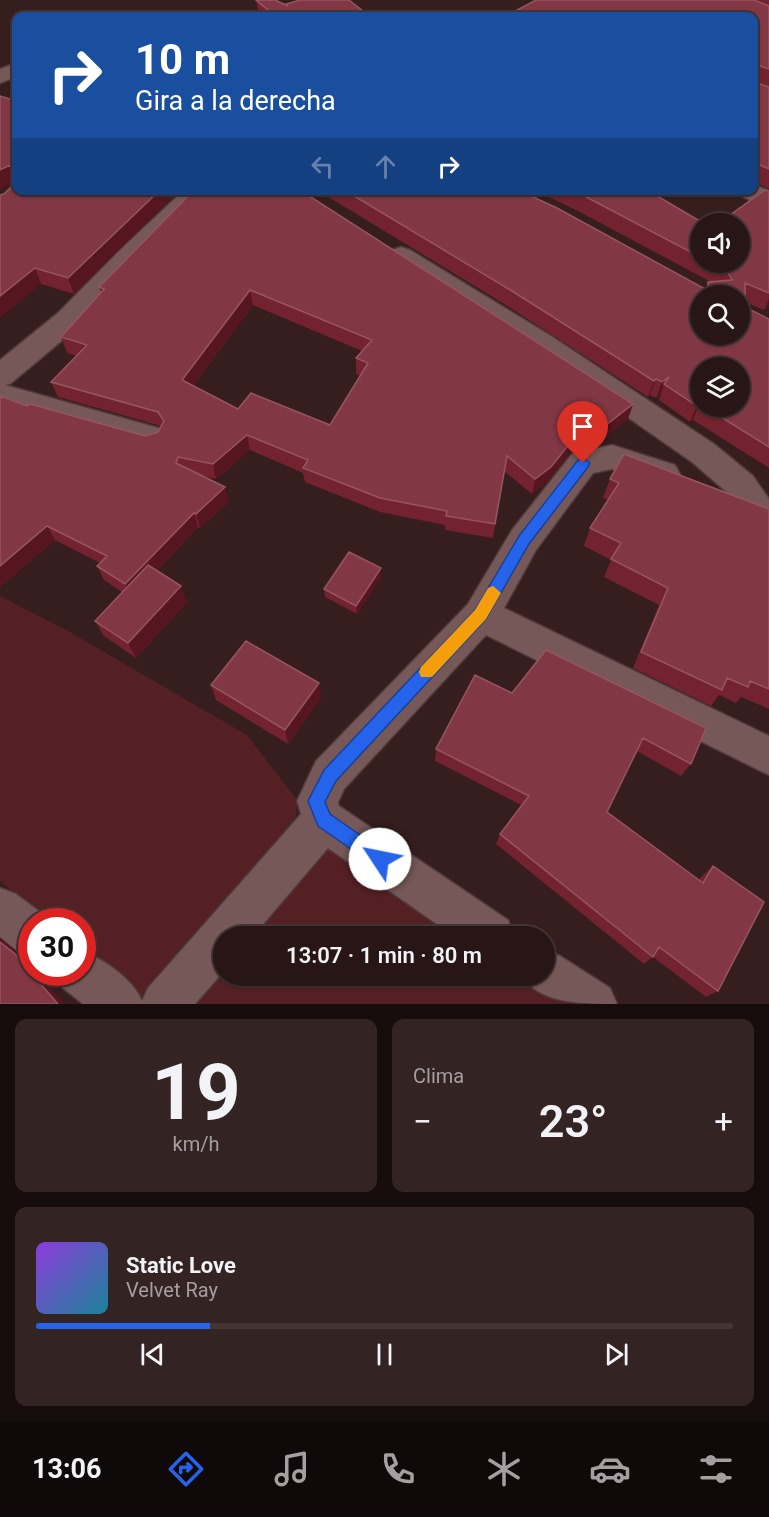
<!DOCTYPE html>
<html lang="es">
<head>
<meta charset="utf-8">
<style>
	body { margin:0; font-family:Roboto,sans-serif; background:#342323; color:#f1f3f6; height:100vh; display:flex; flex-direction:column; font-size:22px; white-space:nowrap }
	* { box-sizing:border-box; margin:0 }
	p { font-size:20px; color:#a59fa1 }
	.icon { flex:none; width:33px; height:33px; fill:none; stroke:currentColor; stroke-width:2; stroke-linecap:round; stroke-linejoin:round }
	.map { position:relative; height:1004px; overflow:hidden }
	.sheet { display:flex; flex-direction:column; gap:15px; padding:15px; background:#160c0c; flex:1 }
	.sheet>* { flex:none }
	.hud { position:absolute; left:12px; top:12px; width:746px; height:183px; border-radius:12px; box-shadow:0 2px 4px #0004,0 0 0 2px #443535; background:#1a4fa0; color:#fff; overflow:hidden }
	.buttons { position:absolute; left:690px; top:213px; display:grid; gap:12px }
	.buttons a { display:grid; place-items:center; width:60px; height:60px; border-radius:50%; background:#281616; box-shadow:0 2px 4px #0004,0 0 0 2px #443535; font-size:30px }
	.speed { position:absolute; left:18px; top:908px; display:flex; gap:12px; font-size:30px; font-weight:700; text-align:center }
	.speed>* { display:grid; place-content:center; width:78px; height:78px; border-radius:50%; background:#281616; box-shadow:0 2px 4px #0004,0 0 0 2px #443535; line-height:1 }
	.speed .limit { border:9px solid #d22; background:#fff; color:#111 }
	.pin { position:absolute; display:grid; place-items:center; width:51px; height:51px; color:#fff; margin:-62px -26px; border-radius:50% 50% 50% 0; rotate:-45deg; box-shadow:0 0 6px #0007 }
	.pin .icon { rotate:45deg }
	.me { position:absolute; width:66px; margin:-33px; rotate:304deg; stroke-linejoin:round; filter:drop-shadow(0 0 4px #0008) }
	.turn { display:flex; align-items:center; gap:21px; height:126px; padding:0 24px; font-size:27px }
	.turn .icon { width:78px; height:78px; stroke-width:2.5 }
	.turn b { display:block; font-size:42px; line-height:51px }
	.lanes { display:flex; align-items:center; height:57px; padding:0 24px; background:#0003; justify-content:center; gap:30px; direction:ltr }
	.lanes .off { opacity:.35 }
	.big { font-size:45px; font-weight:600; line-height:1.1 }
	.sheet .widget { flex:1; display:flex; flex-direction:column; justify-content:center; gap:9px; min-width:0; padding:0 21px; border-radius:12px; background:#342323 }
	.sheet .dial { align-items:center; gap:0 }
	.dial b { font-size:78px; line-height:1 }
	.song { display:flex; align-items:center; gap:18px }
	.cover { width:72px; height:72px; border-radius:9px; background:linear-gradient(135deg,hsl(270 70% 55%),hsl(190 70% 35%)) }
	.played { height:6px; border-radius:3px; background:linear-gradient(90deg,#2563eb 25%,#443535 25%) }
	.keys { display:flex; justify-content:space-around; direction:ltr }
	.heat { display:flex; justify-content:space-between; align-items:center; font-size:33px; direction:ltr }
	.sheet .tiles { flex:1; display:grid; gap:15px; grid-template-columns:1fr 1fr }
	.widget:last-child { grid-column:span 2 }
	.trip { position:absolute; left:213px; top:926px; width:342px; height:60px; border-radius:30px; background:#281616; box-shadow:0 2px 4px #0004,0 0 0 2px #443535; font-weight:600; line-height:60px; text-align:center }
	.tab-bar { display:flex; height:96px; justify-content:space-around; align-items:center; background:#100909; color:#a59fa1 }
	.tab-bar .icon { width:42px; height:42px }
	.tab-bar .on { color:#2563eb }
	.tab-bar b { font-size:27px; color:#f1f3f6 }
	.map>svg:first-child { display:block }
</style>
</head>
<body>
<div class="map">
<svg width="769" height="1004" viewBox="0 0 769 1004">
	<rect width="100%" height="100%" fill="#361d1e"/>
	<path fill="#542024" d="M 0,596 L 68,631 L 247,735 L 297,800 L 295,826 L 138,1000 L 83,952 L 82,921 L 46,921 L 0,881 Z
		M 324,834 L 473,936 L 238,936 Z
		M 223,953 L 224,975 L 529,975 L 571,1004 L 181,1004 Z"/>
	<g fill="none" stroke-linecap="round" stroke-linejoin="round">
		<g stroke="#4e393b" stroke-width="3">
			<path id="street" d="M 16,63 L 16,77 L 0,83 L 0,69 Z
				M 753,184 L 769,191 L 769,209 L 739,195 L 736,190 L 753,190 Z
				M 184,190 L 211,190 L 78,327 L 10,384 L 5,385 L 162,429 L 167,437 L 162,445 L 151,449 L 0,406 L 0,360 L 58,313 L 119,251 Z
				M 401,247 L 410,250 L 551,336 L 714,444 L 753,476 L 769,499 L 769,521 L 759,525 L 747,521 L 729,494 L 692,462 L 531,350 L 392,262 L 388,256 L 392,250 Z
				M 612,445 L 675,465 L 680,474 L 675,483 L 664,487 L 612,469 L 593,473 L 536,550 L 504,608 L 769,736 L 769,775 L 486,635 L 344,789 L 338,802 L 339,806 L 508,920 L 514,936 L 454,936 L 328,848 L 253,936 L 224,936 L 224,971 L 195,1004 L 83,1004 L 63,988 L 56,972 L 82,972 L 82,951 C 105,960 133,979 142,1001 L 148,988 L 301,814 L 297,801 L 316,761 L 468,604 L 512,530 L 572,454 Z
				M 0,888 L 16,894 L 48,918 L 49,921 L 32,921 L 32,956 L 16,950 L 0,937 Z
				M 544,949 L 560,956 L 610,988 L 617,1004 C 582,1004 538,1004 522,975 L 544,975 Z"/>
		</g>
		<use href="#street" fill="#765858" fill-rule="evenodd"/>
	</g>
	<path fill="#73222f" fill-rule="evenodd" d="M 256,0 L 286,5 L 368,16 L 259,16 Z
		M 755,0 L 769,0 L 769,189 L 753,181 L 753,16 Z
		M 0,96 L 16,101 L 16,190 L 180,190 L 74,294 L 41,284 L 4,194 L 16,182 L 16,181 L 0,189 Z
		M 194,190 L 633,404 L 628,419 L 592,447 L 570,453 L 547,482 L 532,494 L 504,471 L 493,538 L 445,530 L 445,525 L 380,512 L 305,482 L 303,473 L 250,450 L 216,479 L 203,476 L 229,502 L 200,528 L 198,527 L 157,571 L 187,602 L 136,658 L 104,636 L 95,621 L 122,592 L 104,580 L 97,566 L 100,563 L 55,540 L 0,587 L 0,396 L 27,406 L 145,436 L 158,432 L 161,426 L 58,397 L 51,382 L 77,356 L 67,353 L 61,337 L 101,293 L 99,287 ZM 253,305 L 362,351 L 356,358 L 356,374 L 361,376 L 330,425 L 238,409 L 193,386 Z
		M 317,190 L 518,190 L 705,289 L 706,288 L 708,282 L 711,282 L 574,209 L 534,190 L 647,190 L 700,224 L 700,262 L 740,262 L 727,217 L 769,191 L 769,306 L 764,310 L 745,302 L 745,307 L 769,319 L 769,468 L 693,420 L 690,422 L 659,400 L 661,394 L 656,398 L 650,395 L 648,397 L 509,307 ZM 700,368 L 740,406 L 700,406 Z
		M 610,479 L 769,509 L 769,709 L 741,697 L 736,703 L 719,695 L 711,706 L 633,668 L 659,605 L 604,577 L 611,560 L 584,546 L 590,528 L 608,500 L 603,498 Z
		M 381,568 L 381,577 L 357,614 L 325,597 L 324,589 Z
		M 546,650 L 691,764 L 681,776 L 637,751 L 607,812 L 699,880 L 702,876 L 713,866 L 718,991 L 706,997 L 653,957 L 644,964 L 496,844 L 500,834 L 521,805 L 435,761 L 436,749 L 512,693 Z
		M 211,685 L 321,698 L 288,744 L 216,700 Z"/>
	<path fill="#551620" d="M 10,165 L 16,181 L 0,189 L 0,170 Z
		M 160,190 L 180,190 L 74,294 L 68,278 Z
		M 35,268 L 41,284 L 0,318 L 0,296 Z
		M 250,290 L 253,305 L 186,395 L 182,380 Z
		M 769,299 L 769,306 L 764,310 Z
		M 669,377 L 664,384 L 661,394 L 656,398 L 662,382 Z
		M 656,379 L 650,395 L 648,397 L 654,381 Z
		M 633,404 L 628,419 L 592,447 L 570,453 L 547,482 L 532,494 L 535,479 L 574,438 Z
		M 699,404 L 693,420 L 690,422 L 697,406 Z
		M 247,435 L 250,450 L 216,479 L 213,464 Z
		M 225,487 L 229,502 L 200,528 L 196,514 Z
		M 194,513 L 198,527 L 131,598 L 125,584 Z
		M 47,526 L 55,540 L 0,587 L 0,566 Z
		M 381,568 L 381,577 L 357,614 L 356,606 Z
		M 181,586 L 187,602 L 136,658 L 128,643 Z
		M 319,683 L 321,698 L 288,744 L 285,730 Z
		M 0,938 L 27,960 L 32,965 L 32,972 L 37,972 L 65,1004 L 58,1004 L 0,942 Z"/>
	<path fill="#823844" stroke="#96555f" stroke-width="1.5" fill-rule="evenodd" d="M 256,0 L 275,0 L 288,6 L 286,4 L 300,0 L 349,0 L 368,15 L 363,16 L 275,16 Z
		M 536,0 L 754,0 L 769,6 L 769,69 L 757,65 L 757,83 L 769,87 L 769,169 L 753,162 L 753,16 L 506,16 Z
		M 0,96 L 16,101 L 16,173 L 12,172 L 10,165 L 0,170 Z
		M 16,182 L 16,190 L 160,190 L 68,278 L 35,268 L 0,296 L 0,195 L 4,194 Z
		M 194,190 L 300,190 L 633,404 L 597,432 L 574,438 L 551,467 L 535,479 L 507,456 L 495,524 L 446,516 L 447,511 L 380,498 L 303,468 L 308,460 L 247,435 L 213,464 L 178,457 L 176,463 L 225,487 L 196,514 L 194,513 L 125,584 L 97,566 L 107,556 L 47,526 L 0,566 L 0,396 L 27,406 L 30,404 L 145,436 L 158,432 L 164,421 L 158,412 L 51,382 L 87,345 L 61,337 L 104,289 L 99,287 ZM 250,290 L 372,340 L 356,358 L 368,363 L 330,425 L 251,393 L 238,409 L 182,380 Z
		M 344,190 L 518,190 L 557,208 L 705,289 L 708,288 L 708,282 L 732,280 L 727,271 L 712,262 L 740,262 L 740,224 L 712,224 L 724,215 L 727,217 L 765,190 L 769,191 L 769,293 L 745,283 L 745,307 L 769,319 L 769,447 L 703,406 L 740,406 L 740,368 L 700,368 L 700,405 L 699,404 L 697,406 L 664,384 L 669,377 L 662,382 L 656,379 L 654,381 L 512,291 ZM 700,296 L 740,296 L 740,334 L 700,334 Z
		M 573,190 L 647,190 L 705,224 L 700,224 L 700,257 Z
		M 624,454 L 769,509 L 769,689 L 750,681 L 748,687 L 727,678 L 722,690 L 641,652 L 668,588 L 611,559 L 621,543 L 590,528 L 619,483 L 610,479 Z
		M 349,552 L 381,568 L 356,606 L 324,589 Z
		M 148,565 L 181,586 L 128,643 L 95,621 Z
		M 246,641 L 319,683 L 285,730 L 211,685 Z
		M 546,650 L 706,728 L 691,764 L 643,738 L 607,812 L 703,883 L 713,866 L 764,902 L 718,991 L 659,947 L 653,957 L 500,834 L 529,796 L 436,749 L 475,675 L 512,693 Z
		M 0,942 L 14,953 L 58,1004 L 0,1004 Z"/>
	<path fill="#2563eb" stroke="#184099" stroke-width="1.5" d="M 583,458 L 590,463 L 588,467 L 529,544 L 486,619 L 336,781 L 325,802 L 330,814 L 386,853 L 389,859 L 386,865 L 380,868 L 374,865 L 318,826 L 308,801 L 324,770 L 475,610 L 519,536 L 578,460 Z"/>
	<path fill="#f59e0b" d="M 493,586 L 501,593 L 486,619 L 432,677 L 421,677 L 419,672 L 421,667 L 475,610 L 488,588 Z"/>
</svg>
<div class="buttons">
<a><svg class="icon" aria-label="sound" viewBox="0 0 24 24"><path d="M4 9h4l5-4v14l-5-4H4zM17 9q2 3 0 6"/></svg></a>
<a><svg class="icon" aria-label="search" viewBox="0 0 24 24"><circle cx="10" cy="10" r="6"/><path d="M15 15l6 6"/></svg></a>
<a><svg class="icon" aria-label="layers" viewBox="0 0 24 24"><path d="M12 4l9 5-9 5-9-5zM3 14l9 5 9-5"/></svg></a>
</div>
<div class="speed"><div class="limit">30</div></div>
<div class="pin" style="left:583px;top:463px;background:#d93025"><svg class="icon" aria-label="arrive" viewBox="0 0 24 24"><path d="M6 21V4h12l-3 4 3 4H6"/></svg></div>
<svg class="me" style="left:380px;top:859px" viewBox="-20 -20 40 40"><circle r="19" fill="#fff"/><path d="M0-13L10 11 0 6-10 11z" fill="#2563eb"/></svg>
<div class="trip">13:07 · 1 min · 80 m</div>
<div class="hud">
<div class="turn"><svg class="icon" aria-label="right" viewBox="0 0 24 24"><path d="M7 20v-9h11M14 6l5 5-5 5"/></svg><div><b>10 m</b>Gira a la derecha</div></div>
<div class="lanes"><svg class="icon off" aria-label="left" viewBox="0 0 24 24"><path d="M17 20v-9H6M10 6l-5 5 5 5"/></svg><svg class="icon off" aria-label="ahead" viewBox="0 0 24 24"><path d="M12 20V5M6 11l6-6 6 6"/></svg><svg class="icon" aria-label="right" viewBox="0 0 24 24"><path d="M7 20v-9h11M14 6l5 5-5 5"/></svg></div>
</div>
</div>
<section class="sheet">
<div class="tiles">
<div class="widget dial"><b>19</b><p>km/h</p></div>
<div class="widget"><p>Clima</p>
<div class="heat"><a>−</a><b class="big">23°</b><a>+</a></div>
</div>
<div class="widget">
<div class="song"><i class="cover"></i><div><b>Static Love</b><p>Velvet Ray</p></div></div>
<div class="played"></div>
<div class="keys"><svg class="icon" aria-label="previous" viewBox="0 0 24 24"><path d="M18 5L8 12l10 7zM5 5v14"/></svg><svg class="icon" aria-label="pause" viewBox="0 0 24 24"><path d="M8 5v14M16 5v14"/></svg><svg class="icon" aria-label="next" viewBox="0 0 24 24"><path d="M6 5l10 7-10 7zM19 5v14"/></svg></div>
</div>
</div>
</section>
<nav class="tab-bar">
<b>13:06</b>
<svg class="icon on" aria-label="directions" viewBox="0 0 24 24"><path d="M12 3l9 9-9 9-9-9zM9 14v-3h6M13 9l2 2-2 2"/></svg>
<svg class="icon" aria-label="music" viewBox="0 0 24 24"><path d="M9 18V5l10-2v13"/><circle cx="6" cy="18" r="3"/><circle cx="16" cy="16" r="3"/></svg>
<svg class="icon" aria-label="phone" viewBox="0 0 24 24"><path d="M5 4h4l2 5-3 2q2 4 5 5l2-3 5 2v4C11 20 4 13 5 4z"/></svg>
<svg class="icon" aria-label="climate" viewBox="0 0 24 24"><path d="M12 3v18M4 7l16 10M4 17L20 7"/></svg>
<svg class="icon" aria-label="car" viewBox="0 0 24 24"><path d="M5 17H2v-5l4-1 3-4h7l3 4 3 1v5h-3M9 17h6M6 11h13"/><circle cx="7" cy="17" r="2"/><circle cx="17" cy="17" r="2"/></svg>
<svg class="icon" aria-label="filters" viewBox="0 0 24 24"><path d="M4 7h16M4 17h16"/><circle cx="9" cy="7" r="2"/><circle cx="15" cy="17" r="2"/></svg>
</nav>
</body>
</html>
